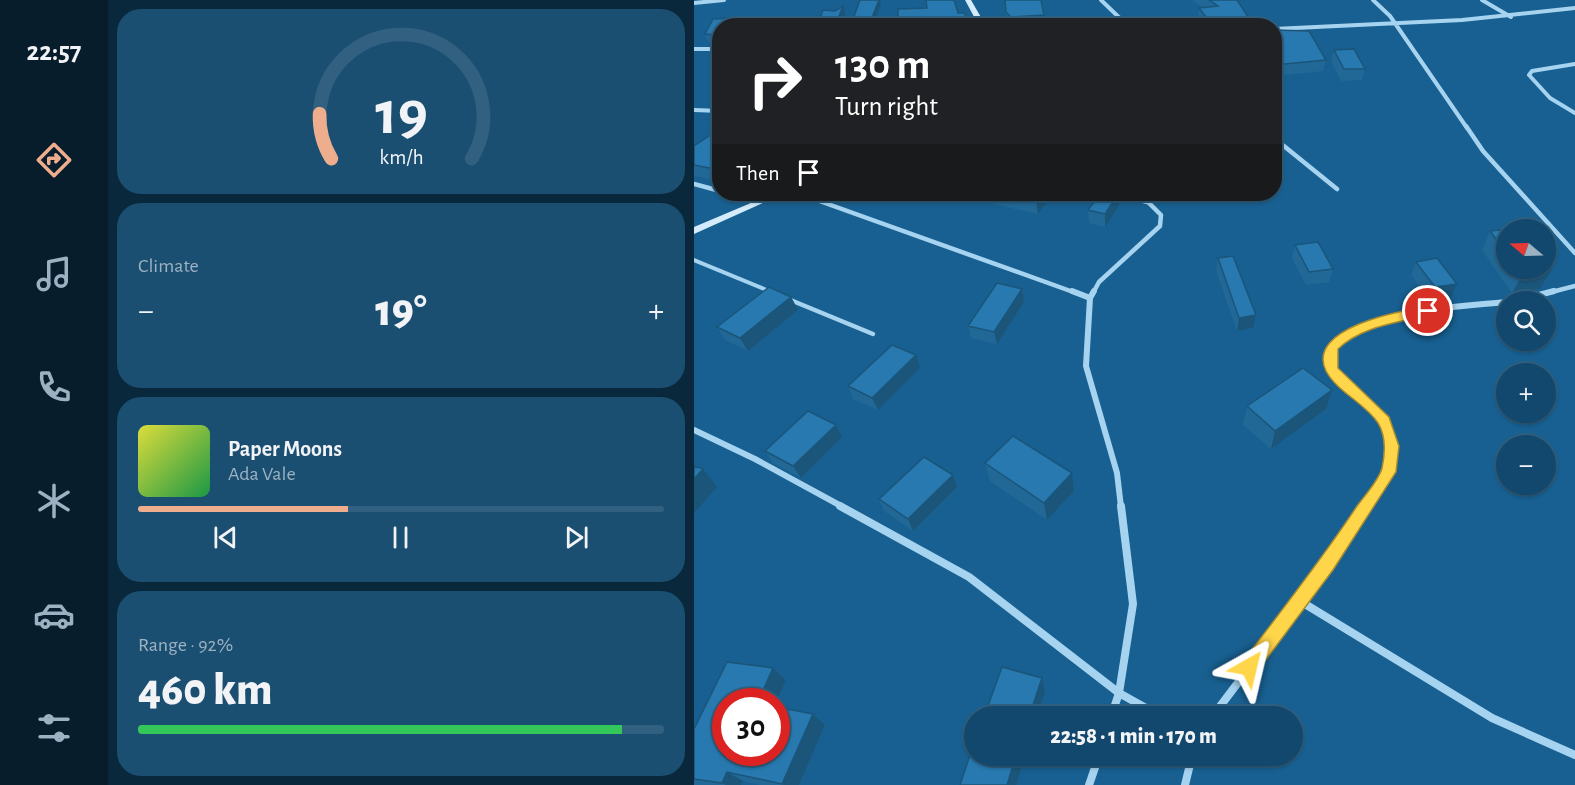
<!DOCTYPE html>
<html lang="en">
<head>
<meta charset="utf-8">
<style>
	body { margin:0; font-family:"Alegreya Sans",sans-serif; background:#1b4f72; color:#f1f3f6; height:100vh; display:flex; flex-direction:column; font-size:22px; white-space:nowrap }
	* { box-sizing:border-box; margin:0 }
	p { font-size:20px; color:#9cb2c2 }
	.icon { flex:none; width:33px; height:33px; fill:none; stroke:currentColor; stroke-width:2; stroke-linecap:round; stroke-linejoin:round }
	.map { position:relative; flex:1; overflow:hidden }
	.panel { display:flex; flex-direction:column; gap:9px; padding:9px; background:#0a283c; width:586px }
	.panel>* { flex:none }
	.guide { position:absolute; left:18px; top:18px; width:570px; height:183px; border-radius:24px; box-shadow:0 2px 4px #0004,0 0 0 2px #316080; background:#202124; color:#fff; overflow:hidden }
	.needle { width:39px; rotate:289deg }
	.fabs { position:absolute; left:802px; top:219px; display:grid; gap:12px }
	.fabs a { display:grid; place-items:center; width:60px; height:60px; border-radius:50%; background:#12486d; box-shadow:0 2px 4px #0004,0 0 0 2px #316080; font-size:30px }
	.speed { position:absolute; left:18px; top:688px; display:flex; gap:12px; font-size:30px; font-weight:700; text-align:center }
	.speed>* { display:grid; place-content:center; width:78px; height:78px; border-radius:50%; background:#12486d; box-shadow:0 2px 4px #0004,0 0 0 2px #316080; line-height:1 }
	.speed .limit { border:9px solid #d22; background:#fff; color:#111 }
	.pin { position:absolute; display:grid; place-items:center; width:51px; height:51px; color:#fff; margin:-26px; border:3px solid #fff; border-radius:50%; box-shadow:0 2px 6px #0007 }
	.me { position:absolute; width:66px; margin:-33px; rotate:37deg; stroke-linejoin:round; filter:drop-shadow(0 0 4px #0008) }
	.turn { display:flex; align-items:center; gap:21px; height:126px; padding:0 24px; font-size:27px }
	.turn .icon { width:78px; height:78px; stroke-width:2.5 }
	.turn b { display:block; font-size:42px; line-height:51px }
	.then { display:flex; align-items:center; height:57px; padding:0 24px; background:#0003; gap:12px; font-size:22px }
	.big { font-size:45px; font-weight:800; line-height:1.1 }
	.panel .widget { flex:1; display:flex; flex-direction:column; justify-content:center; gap:9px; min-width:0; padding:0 21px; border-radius:24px; background:#1b4f72 }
	.panel .dial { align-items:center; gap:0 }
	.dial svg { height:156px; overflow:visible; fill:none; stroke:#316080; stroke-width:7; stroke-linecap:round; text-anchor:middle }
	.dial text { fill:#f1f3f6; stroke:none }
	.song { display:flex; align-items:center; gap:18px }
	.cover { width:72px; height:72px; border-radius:9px; background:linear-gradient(135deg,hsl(60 70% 55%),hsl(140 70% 35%)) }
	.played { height:6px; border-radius:3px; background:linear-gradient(90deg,#eead8d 40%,#316080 40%) }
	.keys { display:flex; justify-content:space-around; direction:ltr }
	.heat { display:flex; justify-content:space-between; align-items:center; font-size:33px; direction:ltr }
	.charge { height:9px; border-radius:4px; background:linear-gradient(90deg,#34c759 92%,#316080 0) }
	.trip { position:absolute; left:270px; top:706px; width:339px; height:60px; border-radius:30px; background:#12486d; box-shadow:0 2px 4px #0004,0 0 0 2px #316080; font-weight:800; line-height:60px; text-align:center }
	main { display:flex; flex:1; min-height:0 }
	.tab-bar { display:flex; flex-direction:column; width:108px; justify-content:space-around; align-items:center; background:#071d2c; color:#9cb2c2 }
	.tab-bar .icon { width:42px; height:42px }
	.tab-bar .active { color:#eead8d }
	.tab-bar b { font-size:27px; color:#f1f3f6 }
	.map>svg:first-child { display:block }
</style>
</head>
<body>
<main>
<nav class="tab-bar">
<b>22:57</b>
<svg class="icon active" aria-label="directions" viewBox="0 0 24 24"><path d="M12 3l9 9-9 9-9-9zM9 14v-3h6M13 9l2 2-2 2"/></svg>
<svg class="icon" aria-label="music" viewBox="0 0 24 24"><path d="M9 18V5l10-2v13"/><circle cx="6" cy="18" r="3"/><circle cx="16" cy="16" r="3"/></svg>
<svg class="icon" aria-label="phone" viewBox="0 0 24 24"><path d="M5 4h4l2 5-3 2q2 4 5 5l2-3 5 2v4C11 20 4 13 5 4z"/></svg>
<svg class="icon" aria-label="climate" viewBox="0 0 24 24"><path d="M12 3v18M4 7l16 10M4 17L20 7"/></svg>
<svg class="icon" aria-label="car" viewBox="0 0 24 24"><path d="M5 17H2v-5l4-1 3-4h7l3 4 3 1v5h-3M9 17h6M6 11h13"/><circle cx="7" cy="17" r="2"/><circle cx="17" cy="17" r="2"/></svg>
<svg class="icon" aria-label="filters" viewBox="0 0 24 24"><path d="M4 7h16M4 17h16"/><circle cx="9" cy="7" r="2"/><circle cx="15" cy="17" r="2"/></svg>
</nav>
<section class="panel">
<div class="widget dial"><svg viewBox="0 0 100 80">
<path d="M14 69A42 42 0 1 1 86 69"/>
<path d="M14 69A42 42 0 0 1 8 46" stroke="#eead8d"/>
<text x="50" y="56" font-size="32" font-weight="700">19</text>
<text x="50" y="72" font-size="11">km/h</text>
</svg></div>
<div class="widget"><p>Climate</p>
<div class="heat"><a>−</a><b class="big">19°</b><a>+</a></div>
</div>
<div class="widget">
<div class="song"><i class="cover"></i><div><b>Paper Moons</b><p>Ada Vale</p></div></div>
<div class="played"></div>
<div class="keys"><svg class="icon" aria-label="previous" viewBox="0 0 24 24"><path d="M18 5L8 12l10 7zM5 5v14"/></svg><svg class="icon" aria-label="pause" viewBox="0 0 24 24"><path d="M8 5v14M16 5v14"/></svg><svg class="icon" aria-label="next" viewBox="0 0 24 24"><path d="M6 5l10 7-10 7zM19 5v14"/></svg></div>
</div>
<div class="widget"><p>Range · 92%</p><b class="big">460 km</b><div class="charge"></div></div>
</section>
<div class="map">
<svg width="881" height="785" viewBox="0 0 881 785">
	<rect width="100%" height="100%" fill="#186091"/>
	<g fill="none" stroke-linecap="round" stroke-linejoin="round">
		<path stroke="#a6d3ef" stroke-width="4" d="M 0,260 L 75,291"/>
		<path stroke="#a6d3ef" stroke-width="4.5" d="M 94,299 L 179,334"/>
		<path stroke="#a6d3ef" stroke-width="4" d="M 407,0 L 434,26
			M 679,0 L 696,16 L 773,128
			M 788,0 L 817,17
			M 0,3 L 30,0
			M 580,29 L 768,20 L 881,8
			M 0,49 L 26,49
			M 881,64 L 838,71 L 835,75 L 856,98 L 881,113
			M 0,110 L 26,111"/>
		<path stroke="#a6d3ef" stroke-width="4.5" d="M 772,126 L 789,151 L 881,253
			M 580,138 L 643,189
			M 0,184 L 26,191
			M 36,194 L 62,203
			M 106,194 L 382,293
			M 426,194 L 453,202
			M 399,293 L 405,282 L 466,226 L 467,215 L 446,194
			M 854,293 L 881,286"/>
		<path stroke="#a6d3ef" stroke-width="6" d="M 378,291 L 396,298
			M 400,291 L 396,298 L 392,366 L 423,473 L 427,507
			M 818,302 L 860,291
			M 0,430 L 61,459 L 149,507
			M 671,507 C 679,497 690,484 695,472 C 712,428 665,396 638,370 L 638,347 C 677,309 761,307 813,302"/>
		<path stroke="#a6d3ef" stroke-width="8" d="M 146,506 L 275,577 L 425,693 L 468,717
			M 606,601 L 798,718 L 881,755
			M 417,717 L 425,693 L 439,604 L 427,506
			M 518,717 L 633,565 L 672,506
			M 395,785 L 405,756
			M 491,785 L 498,756"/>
		<path fill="#d4ebfb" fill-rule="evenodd" d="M 271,0 L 277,0 L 292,26 L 285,26 Z
			M 78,194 L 89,194 L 0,234 L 0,227 Z"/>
	</g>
	<path fill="#226896" d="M 311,0 L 350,15 L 351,26 L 316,26 L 314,23 Z
		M 498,0 L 543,0 L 560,26 L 509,26 L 504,19 L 505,8 L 509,8 Z
		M 187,4 L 179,26 L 159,26 L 158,22 Z
		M 26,26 L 26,46 L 16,45 L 11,34 Z
		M 580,30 L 632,60 L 629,71 L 583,76 L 584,77 L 583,89 L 580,89 Z
		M 640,50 L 671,69 L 668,80 L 647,81 L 637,61 Z
		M 26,133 L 26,181 L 0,176 L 0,146 Z
		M 289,194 L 359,194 L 344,214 L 291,202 Z
		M 482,194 L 540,194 L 540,195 L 486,203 Z
		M 425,206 L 411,227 L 395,223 L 394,210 Z
		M 813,230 L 813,268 L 852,268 L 846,289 L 818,293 L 788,250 L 796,231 Z
		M 601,245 L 639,269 L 635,282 L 612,285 L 598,258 Z
		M 524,258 L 562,315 L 559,328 L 543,331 L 522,271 Z
		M 722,262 L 763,284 L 757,297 L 736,300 L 717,275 Z
		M 328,289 L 330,302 L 303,344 L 277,338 L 274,326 Z
		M 97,297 L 104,310 L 54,351 L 31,340 L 23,327 Z
		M 226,368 L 184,410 L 159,399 L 154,386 Z
		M 553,406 L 632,409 L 577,449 L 549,425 Z
		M 142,425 L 148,437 L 107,478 L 79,463 L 71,451 Z
		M 291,463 L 378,473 L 380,491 L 353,520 L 296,481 Z
		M 259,475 L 263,487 L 219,531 L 190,511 L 185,499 Z
		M 33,662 L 79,668 L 92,680 L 82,703 L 32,702 L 32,753 L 82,753 L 82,707 L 119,714 L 131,725 L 105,785 L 66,785 L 49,781 L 47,785 L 0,785 L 0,729 Z"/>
	<path fill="#1b557a" d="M 185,0 L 186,0 L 187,4 L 179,26 L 177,20 Z
		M 149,6 L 152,17 L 149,26 L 141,26 Z
		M 92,17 L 95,26 L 89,26 Z
		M 40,18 L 43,26 L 36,26 Z
		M 584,77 L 583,89 L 580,89 L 580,78 Z
		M 348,194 L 359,194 L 344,214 L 342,201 Z
		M 425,194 L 425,206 L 411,227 L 411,214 Z
		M 487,194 L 540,194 L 540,195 L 486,203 Z
		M 857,270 L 846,289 L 818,293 L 829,274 Z
		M 763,284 L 757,297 L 736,300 L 741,287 Z
		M 328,289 L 330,302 L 303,344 L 300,332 Z
		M 97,297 L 104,310 L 54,351 L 46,338 Z
		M 562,315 L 559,328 L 543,331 L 545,318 Z
		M 222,355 L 226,368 L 184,410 L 178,398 Z
		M 638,390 L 632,409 L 577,449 L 581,431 Z
		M 142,425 L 148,437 L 107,478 L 99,466 Z
		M 9,469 L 23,487 L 0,513 L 0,479 Z
		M 378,473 L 380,491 L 353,520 L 350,503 Z
		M 259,475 L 263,487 L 219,531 L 214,519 Z
		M 79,668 L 92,680 L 82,703 L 64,702 Z
		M 348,678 L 351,691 L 343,717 L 335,717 Z
		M 119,714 L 131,725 L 105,785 L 90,785 L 88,784 Z
		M 322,756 L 331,756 L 322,785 L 313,785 Z
		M 33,772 L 49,781 L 47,785 L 32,785 L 28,783 Z"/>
	<path fill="#2779af" stroke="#1b557a" stroke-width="1.5" d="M 166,0 L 185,0 L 177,20 L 158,22 Z
		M 232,0 L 260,0 L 264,13 L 271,13 L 272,26 L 204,26 L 204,9 L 233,8 Z
		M 311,0 L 347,0 L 350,15 L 317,17 L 312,12 Z
		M 515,0 L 543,0 L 560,26 L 519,26 L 505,8 L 524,6 Z
		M 149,6 L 141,26 L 123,26 L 129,10 L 141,11 Z
		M 92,17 L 89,26 L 69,26 L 72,18 Z
		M 40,18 L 36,26 L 26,26 L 26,35 L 11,34 L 19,19 Z
		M 580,30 L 615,31 L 632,60 L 580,65 Z
		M 660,49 L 671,69 L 650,69 L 640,50 Z
		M 21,132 L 26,133 L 26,170 L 0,165 L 0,146 Z
		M 308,194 L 348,194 L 342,201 Z
		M 406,194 L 424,194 L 411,214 L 394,210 Z
		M 825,228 L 826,230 L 813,230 L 813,254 L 796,231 Z
		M 624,242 L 639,269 L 615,272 L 601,245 Z
		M 539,256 L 562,315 L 545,318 L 524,258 Z
		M 743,258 L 763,284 L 741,287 L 722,262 Z
		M 852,264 L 857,270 L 829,274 L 824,268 L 852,268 Z
		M 303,283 L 328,289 L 300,332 L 274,326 Z
		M 75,287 L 97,297 L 46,338 L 23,327 Z
		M 198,345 L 222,355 L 178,398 L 154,386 Z
		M 609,368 L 638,390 L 581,431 L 553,406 Z
		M 114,411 L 142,425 L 99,466 L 71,451 Z
		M 319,436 L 378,473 L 350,503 L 291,463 Z
		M 230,457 L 259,475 L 214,519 L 185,499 Z
		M 0,466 L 9,469 L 0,479 Z
		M 33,662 L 79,668 L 64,702 L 32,702 L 32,753 L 82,753 L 82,707 L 119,714 L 88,784 L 33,772 L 28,783 L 0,779 L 0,729 Z
		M 308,667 L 348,678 L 335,717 L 290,717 Z
		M 280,743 L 280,756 L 322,756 L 313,785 L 266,785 Z"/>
	<path fill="#ffd54a" stroke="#a68a30" stroke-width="1.5" d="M 734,307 L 740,311 L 738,314 C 706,323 669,325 644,349 L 644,368 L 695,417 L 705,446 L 702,472 L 639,570 L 562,673 L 555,676 L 549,673 L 546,667 L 549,661 C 588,610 628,559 663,506 C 671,495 685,480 688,468 C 691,454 692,436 684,423 C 671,403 643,392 632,371 C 611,328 707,310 734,307 Z"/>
</svg>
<div class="fabs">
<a><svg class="needle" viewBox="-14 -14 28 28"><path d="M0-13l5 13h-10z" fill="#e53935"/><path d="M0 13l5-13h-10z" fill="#9cb2c2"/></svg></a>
<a><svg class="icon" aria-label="search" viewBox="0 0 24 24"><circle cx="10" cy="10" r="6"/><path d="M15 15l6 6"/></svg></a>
<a>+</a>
<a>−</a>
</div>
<div class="speed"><div class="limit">30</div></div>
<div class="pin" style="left:734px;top:311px;background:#d93025"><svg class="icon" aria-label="arrive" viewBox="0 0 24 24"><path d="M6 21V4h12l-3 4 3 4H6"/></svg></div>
<svg class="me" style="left:555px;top:667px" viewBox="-20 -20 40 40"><path d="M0-17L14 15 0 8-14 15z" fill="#ffd54a" stroke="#fff" stroke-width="4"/></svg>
<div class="trip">22:58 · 1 min · 170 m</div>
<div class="guide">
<div class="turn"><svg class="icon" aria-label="right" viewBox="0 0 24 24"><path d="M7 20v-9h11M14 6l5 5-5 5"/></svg><div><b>130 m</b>Turn right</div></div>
<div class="then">Then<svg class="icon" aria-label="arrive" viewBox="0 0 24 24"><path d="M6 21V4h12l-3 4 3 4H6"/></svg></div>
</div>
</div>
</main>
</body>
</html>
